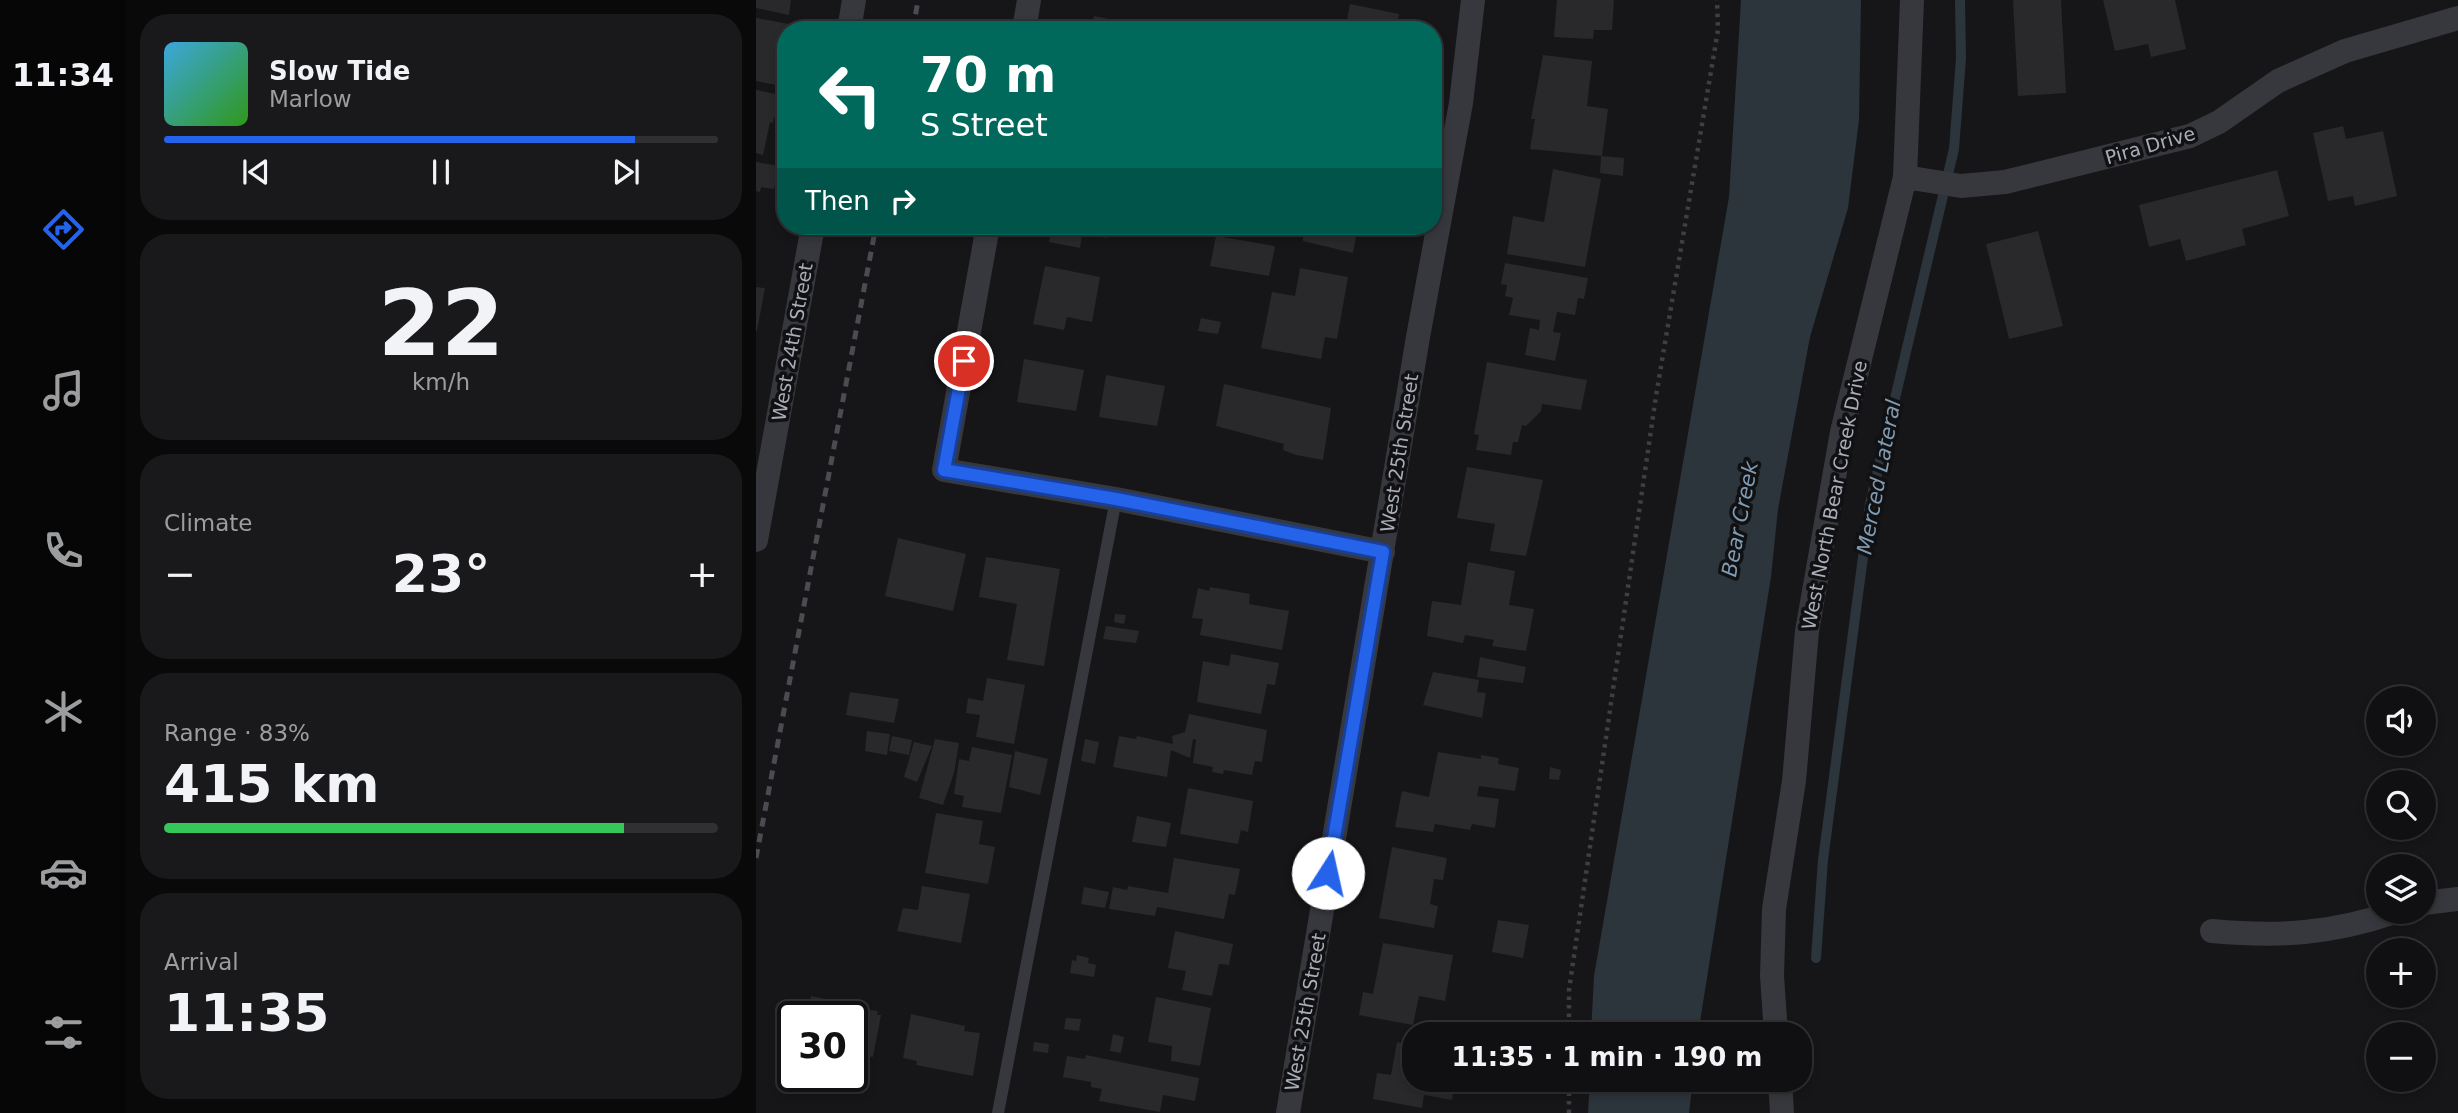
<!DOCTYPE html>
<html lang="en">
<head>
<meta charset="utf-8">
<style>
	body { margin:0; font-family:"DejaVu Sans",sans-serif; background:#19191b; color:#f1f3f6; height:100vh; display:flex; flex-direction:column; font-size:26px; white-space:nowrap }
	* { box-sizing:border-box; margin:0 }
	p { font-size:23px; color:#9c9d9f }
	.icon { flex:none; width:38px; height:38px; fill:none; stroke:currentColor; stroke-width:2; stroke-linecap:round; stroke-linejoin:round }
	.map { position:relative; flex:1; overflow:hidden }
	.sheet { display:flex; flex-direction:column; gap:14px; padding:14px; background:#09090a; width:630px }
	.sheet>* { flex:none }
	.top-card { position:absolute; left:21px; top:21px; width:665px; height:214px; border-radius:28px; box-shadow:0 4px 10px #0003,0 0 0 2px #303032; background:#00695c; color:#fff; overflow:hidden }
	.tools { position:absolute; left:1610px; top:686px; display:grid; gap:14px }
	.tools a { display:grid; place-items:center; width:70px; height:70px; border-radius:50%; background:#101012; box-shadow:0 4px 10px #0003,0 0 0 2px #303032; font-size:35px }
	.speed { position:absolute; left:21px; top:1001px; display:flex; gap:14px; font-size:35px; font-weight:700; text-align:center }
	.speed>* { display:grid; place-content:center; width:91px; height:91px; border-radius:50%; background:#101012; box-shadow:0 4px 10px #0003,0 0 0 2px #303032; line-height:1 }
	.speed .limit { border:4px solid #111; border-radius:10px; background:#fff; color:#111 }
	.pin { position:absolute; display:grid; place-items:center; width:60px; height:60px; color:#fff; margin:-30px; border:4px solid #fff; border-radius:50%; box-shadow:0 2px 7px #0007 }
	.me { position:absolute; width:77px; margin:-38px; rotate:10deg; stroke-linejoin:round; filter:drop-shadow(0 0 5px #0008) }
	.turn { display:flex; align-items:center; gap:24px; height:147px; padding:0 28px; font-size:32px }
	.turn .icon { width:91px; height:91px; stroke-width:2.5 }
	.turn b { display:block; font-size:49px; line-height:60px }
	.then { display:flex; align-items:center; height:66px; padding:0 28px; background:#0003; gap:14px; font-size:26px }
	.big { font-size:52px; font-weight:800; line-height:1.1 }
	.sheet .card { flex:1; display:flex; flex-direction:column; justify-content:center; gap:10px; min-width:0; padding:0 24px; border-radius:28px; background:#19191b }
	.sheet .dial { align-items:center; gap:0 }
	.dial b { font-size:91px; line-height:1 }
	.song { display:flex; align-items:center; gap:21px }
	.cover { width:84px; height:84px; border-radius:10px; background:linear-gradient(135deg,hsl(200 70% 55%),hsl(110 70% 35%)) }
	.played { height:7px; border-radius:4px; background:linear-gradient(90deg,#2563eb 85%,#303032 85%) }
	.keys { display:flex; justify-content:space-around; direction:ltr }
	.heat { display:flex; justify-content:space-between; align-items:center; font-size:38px; direction:ltr }
	.charge { height:10px; border-radius:5px; background:linear-gradient(90deg,#34c759 83%,#303032 0) }
	.trip { position:absolute; left:646px; top:1022px; width:410px; height:70px; border-radius:28px; background:#101012; box-shadow:0 4px 10px #0003,0 0 0 2px #303032; font-weight:800; line-height:70px; text-align:center }
	main { display:flex; flex:1; min-height:0 }
	.tab-bar { display:flex; flex-direction:column; width:126px; justify-content:space-around; align-items:center; background:#060607; color:#9c9d9f }
	.tab-bar .icon { width:49px; height:49px }
	.tab-bar .on { color:#2563eb }
	.tab-bar b { font-size:32px; color:#f1f3f6 }
	.map>svg:first-child { display:block }
</style>
</head>
<body>
<main>
<nav class="tab-bar">
<b>11:34</b>
<svg class="icon on" aria-label="directions" viewBox="0 0 24 24"><path d="M12 3l9 9-9 9-9-9zM9 14v-3h6M13 9l2 2-2 2"/></svg>
<svg class="icon" aria-label="music" viewBox="0 0 24 24"><path d="M9 18V5l10-2v13"/><circle cx="6" cy="18" r="3"/><circle cx="16" cy="16" r="3"/></svg>
<svg class="icon" aria-label="phone" viewBox="0 0 24 24"><path d="M5 4h4l2 5-3 2q2 4 5 5l2-3 5 2v4C11 20 4 13 5 4z"/></svg>
<svg class="icon" aria-label="climate" viewBox="0 0 24 24"><path d="M12 3v18M4 7l16 10M4 17L20 7"/></svg>
<svg class="icon" aria-label="car" viewBox="0 0 24 24"><path d="M5 17H2v-5l4-1 3-4h7l3 4 3 1v5h-3M9 17h6M6 11h13"/><circle cx="7" cy="17" r="2"/><circle cx="17" cy="17" r="2"/></svg>
<svg class="icon" aria-label="filters" viewBox="0 0 24 24"><path d="M4 7h16M4 17h16"/><circle cx="9" cy="7" r="2"/><circle cx="15" cy="17" r="2"/></svg>
</nav>
<section class="sheet">
<div class="card">
<div class="song"><i class="cover"></i><div><b>Slow Tide</b><p>Marlow</p></div></div>
<div class="played"></div>
<div class="keys"><svg class="icon" aria-label="previous" viewBox="0 0 24 24"><path d="M18 5L8 12l10 7zM5 5v14"/></svg><svg class="icon" aria-label="pause" viewBox="0 0 24 24"><path d="M8 5v14M16 5v14"/></svg><svg class="icon" aria-label="next" viewBox="0 0 24 24"><path d="M6 5l10 7-10 7zM19 5v14"/></svg></div>
</div>
<div class="card dial"><b>22</b><p>km/h</p></div>
<div class="card"><p>Climate</p>
<div class="heat"><a>−</a><b class="big">23°</b><a>+</a></div>
</div>
<div class="card"><p>Range · 83%</p><b class="big">415 km</b><div class="charge"></div></div>
<div class="card"><p>Arrival</p><b class="big">11:35</b></div>
</section>
<div class="map">
<svg width="1702" height="1113" viewBox="0 0 1702 1113">
	<rect width="100%" height="100%" fill="#161618"/>
	<path fill="#2c353c" d="M 985,0 L 1105,0 L 1103,120 L 1092,208 L 1054,337 L 1022,509 L 1015,577 L 942,1034 L 835,1034 L 838,976 L 973,197 Z
		M 834,1080 L 937,1080 L 933,1113 L 832,1113 Z"/>
	<g fill="none" stroke-linecap="round" stroke-linejoin="round">
		<path stroke="#2c353c" stroke-width="10" d="M 1060,958 L 1067,860 L 1114,504 L 1198,149 L 1205,58 L 1204,0"/>
	</g>
	<path fill="#29292c" d="M 0,0 L 35,0 L 33,15 L 0,8 Z
		M 801,0 L 858,0 L 856,30 L 838,30 L 837,39 L 798,37 Z
		M 1257,0 L 1305,0 L 1310,93 L 1262,96 Z
		M 1347,0 L 1419,0 L 1430,49 L 1395,57 L 1392,44 L 1359,51 Z
		M 594,4 L 643,14 L 640,30 L 589,30 Z
		M 338,16 L 392,27 L 391,30 L 335,30 Z
		M 0,18 L 49,27 L 49,30 L 30,30 L 30,53 L 26,53 L 20,85 L 0,81 Z
		M 787,55 L 836,61 L 831,106 L 852,109 L 846,156 L 774,149 L 779,119 L 775,119 Z
		M 0,90 L 30,96 L 30,120 L 18,117 L 17,123 L 14,122 L 7,155 L 0,153 Z
		M 1587,126 L 1590,139 L 1627,131 L 1641,196 L 1599,206 L 1597,196 L 1572,201 L 1557,133 Z
		M 845,156 L 868,158 L 867,176 L 844,173 Z
		M 0,162 L 23,166 L 18,189 L 5,187 L 4,192 L 0,191 Z
		M 797,169 L 845,179 L 829,267 L 751,254 L 757,216 L 788,222 Z
		M 1521,170 L 1533,216 L 1486,229 L 1490,245 L 1430,261 L 1424,239 L 1393,247 L 1383,205 Z
		M 296,226 L 354,226 L 352,238 L 326,234 L 324,248 L 293,242 Z
		M 547,226 L 602,226 L 597,253 L 547,241 Z
		M 1282,231 L 1307,326 L 1253,339 L 1230,244 Z
		M 460,236 L 519,246 L 513,276 L 454,266 Z
		M 749,263 L 832,278 L 828,299 L 822,298 L 819,315 L 801,312 L 797,332 L 805,333 L 799,361 L 769,355 L 774,328 L 783,330 L 784,320 L 753,315 L 757,298 L 749,296 L 751,285 L 745,284 Z
		M 289,266 L 344,277 L 336,322 L 311,317 L 308,330 L 277,324 Z
		M 544,268 L 592,277 L 581,339 L 569,337 L 565,359 L 505,348 L 516,292 L 539,296 Z
		M 0,287 L 9,288 L 1,331 L 0,331 Z
		M 445,318 L 465,322 L 462,334 L 442,331 Z
		M 268,359 L 328,370 L 320,411 L 261,402 Z
		M 731,362 L 831,380 L 825,410 L 786,404 L 785,411 L 770,426 L 766,425 L 762,442 L 757,442 L 755,455 L 720,450 L 723,435 L 718,434 Z
		M 350,375 L 409,386 L 401,426 L 343,417 Z
		M 468,384 L 575,408 L 567,460 L 540,455 L 527,450 L 528,444 L 460,426 Z
		M 711,467 L 787,480 L 770,556 L 734,551 L 739,524 L 701,518 Z
		M 142,538 L 210,554 L 197,611 L 129,596 Z
		M 230,557 L 304,569 L 288,666 L 251,660 L 261,604 L 223,597 Z
		M 712,562 L 759,571 L 753,605 L 778,609 L 770,651 L 736,646 L 738,640 L 709,635 L 707,643 L 671,636 L 676,601 L 705,605 Z
		M 454,587 L 494,594 L 493,604 L 533,611 L 526,650 L 444,635 L 447,619 L 436,618 L 442,588 L 453,591 Z
		M 359,614 L 370,615 L 368,624 L 358,622 Z
		M 350,626 L 383,631 L 380,643 L 347,639 Z
		M 475,654 L 523,663 L 519,685 L 511,684 L 505,714 L 441,702 L 447,661 L 473,666 Z
		M 724,657 L 770,667 L 767,683 L 721,677 Z
		M 677,672 L 723,680 L 721,692 L 730,693 L 726,718 L 667,705 Z
		M 231,678 L 269,685 L 258,744 L 220,737 L 224,715 L 210,713 L 212,698 L 227,701 Z
		M 94,692 L 143,699 L 138,723 L 90,715 Z
		M 433,714 L 511,730 L 506,762 L 499,761 L 496,775 L 468,770 L 467,774 L 456,772 L 457,767 L 437,763 L 440,740 L 437,739 L 434,758 L 415,750 L 411,777 L 357,767 L 363,736 L 380,739 L 381,736 L 417,744 L 416,736 L 429,732 Z
		M 111,731 L 134,734 L 131,755 L 109,751 Z
		M 136,736 L 156,740 L 153,755 L 133,751 Z
		M 179,739 L 203,743 L 198,773 L 187,805 L 163,798 Z
		M 329,739 L 343,742 L 339,764 L 325,761 Z
		M 158,742 L 176,746 L 161,782 L 148,777 Z
		M 216,747 L 256,755 L 245,813 L 206,807 L 208,796 L 198,794 L 203,759 L 213,761 Z
		M 259,751 L 292,759 L 284,795 L 253,787 Z
		M 682,752 L 725,759 L 725,755 L 743,758 L 742,764 L 763,768 L 759,791 L 723,786 L 721,796 L 743,799 L 739,828 L 716,824 L 714,830 L 679,824 L 677,832 L 639,827 L 646,791 L 673,797 Z
		M 794,767 L 805,770 L 803,780 L 793,779 Z
		M 432,788 L 497,801 L 492,832 L 485,830 L 482,844 L 424,834 Z
		M 180,813 L 227,821 L 223,844 L 239,847 L 232,884 L 169,873 Z
		M 381,816 L 415,823 L 410,847 L 376,842 Z
		M 636,847 L 691,858 L 687,880 L 678,879 L 674,904 L 682,906 L 678,928 L 623,918 Z
		M 418,858 L 484,869 L 479,895 L 473,894 L 468,919 L 401,907 L 399,916 L 353,909 L 357,887 L 371,890 L 372,886 L 412,893 Z
		M 166,886 L 214,894 L 205,943 L 141,931 L 147,908 L 162,910 Z
		M 328,887 L 353,892 L 349,908 L 325,904 Z
		M 742,920 L 773,925 L 767,958 L 736,952 Z
		M 419,931 L 477,944 L 473,965 L 463,964 L 456,996 L 426,990 L 430,971 L 412,968 Z
		M 627,943 L 697,955 L 689,1001 L 663,996 L 657,1025 L 603,1015 L 607,992 L 617,994 Z
		M 321,955 L 333,958 L 332,963 L 340,965 L 338,977 L 314,973 L 316,960 L 320,961 Z
		M 55,996 L 109,1007 L 108,1012 L 113,1013 L 114,1010 L 122,1011 L 121,1015 L 125,1015 L 117,1057 L 96,1054 L 96,1017 L 51,1017 Z
		M 400,997 L 455,1008 L 444,1066 L 415,1061 L 416,1046 L 392,1042 Z
		M 155,1014 L 209,1026 L 208,1031 L 224,1033 L 217,1076 L 160,1065 L 161,1061 L 147,1058 Z
		M 310,1018 L 325,1019 L 323,1031 L 308,1029 Z
		M 357,1034 L 368,1037 L 365,1053 L 354,1051 Z
		M 278,1042 L 293,1044 L 292,1053 L 277,1051 Z
		M 641,1042 L 658,1046 L 658,1080 L 699,1080 L 696,1100 L 668,1095 L 666,1108 L 617,1099 L 621,1073 L 635,1075 Z
		M 330,1055 L 443,1078 L 439,1101 L 407,1095 L 404,1112 L 343,1101 L 346,1089 L 335,1087 L 335,1082 L 307,1077 L 311,1056 L 329,1059 Z"/>
	<g fill="none" stroke-linecap="round" stroke-linejoin="round">
		<path stroke="#3d3f44" stroke-width="4.5" stroke-dasharray="3.5 5" stroke-linecap="butt" d="M 813,1034 L 813,990 L 900,396 L 962,30 L 961,0
			M 813,1113 L 813,1080"/>
		<path stroke="#37383d" stroke-width="12" d="M 242,1113 L 360,499"/>
		<path stroke="#37383d" stroke-width="24" d="M 93,30 L 98,0
			M 268,30 L 273,0
			M 1149,177 L 1205,186 L 1249,182 L 1434,136 L 1463,122 L 1522,81 L 1589,51 L 1702,18
			M 232,226 L 188,470 L 360,499 L 627,552
			M 0,540 L 57,226
			M 1668,903 L 1702,899
			M 1456,931 C 1523,937 1575,934 1639,912
			M 1020,1034 L 1016,976 L 1018,909 L 1038,781 L 1051,631 L 1086,432 L 1149,177 L 1156,0
			M 1024,1080 L 1026,1113
			M 532,1113 L 662,337 L 705,103 L 717,0"/>
		<path stroke="#4a4c52" stroke-width="5" stroke-dasharray="9 7" stroke-linecap="butt" d="M 157,30 L 162,0
			M 0,858 L 120,226"/>
	</g>
	<g fill="none" stroke-linecap="round" stroke-linejoin="round">
		<g stroke="#184099" stroke-width="18">
			<path id="route" d="M 208,361 L 188,470 L 360,499 L 627,552 L 572,873"/>
		</g>
		<use href="#route" stroke="#2563eb" stroke-width="12"/>
	</g>
	<g text-anchor="middle" stroke-width="7" stroke-linejoin="round" paint-order="stroke">
		<g font-size="19" fill="#a8adb8" stroke="#111113">
			<text transform="translate(1394 145) rotate(-16)" y="7">Pira Drive</text>
			<text transform="translate(36 342) rotate(-80)" y="7">West 24th Street</text>
			<text transform="translate(643 453) rotate(-81)" y="7">West 25th Street</text>
			<text transform="translate(1078 495) rotate(-79)" y="7">West North Bear Creek Drive</text>
			<text transform="translate(549 1012) rotate(-80)" y="7">West 25th Street</text>
		</g>
		<g font-size="21" font-style="italic" fill="#7f9bb3" stroke="#111113">
			<text transform="translate(1123 477) rotate(-79)" y="7">Merced Lateral</text>
			<text transform="translate(984 519) rotate(-79)" y="7">Bear Creek</text>
		</g>
	</g>
</svg>
<div class="tools">
<a><svg class="icon" aria-label="sound" viewBox="0 0 24 24"><path d="M4 9h4l5-4v14l-5-4H4zM17 9q2 3 0 6"/></svg></a>
<a><svg class="icon" aria-label="search" viewBox="0 0 24 24"><circle cx="10" cy="10" r="6"/><path d="M15 15l6 6"/></svg></a>
<a><svg class="icon" aria-label="layers" viewBox="0 0 24 24"><path d="M12 4l9 5-9 5-9-5zM3 14l9 5 9-5"/></svg></a>
<a>+</a>
<a>−</a>
</div>
<div class="speed"><div class="limit">30</div></div>
<div class="pin" style="left:208px;top:361px;background:#d93025"><svg class="icon" aria-label="arrive" viewBox="0 0 24 24"><path d="M6 21V4h12l-3 4 3 4H6"/></svg></div>
<svg class="me" style="left:572px;top:873px" viewBox="-20 -20 40 40"><circle r="19" fill="#fff"/><path d="M0-13L10 11 0 6-10 11z" fill="#2563eb"/></svg>
<div class="trip">11:35 · 1 min · 190 m</div>
<div class="top-card">
<div class="turn"><svg class="icon" aria-label="left" viewBox="0 0 24 24"><path d="M17 20v-9H6M10 6l-5 5 5 5"/></svg><div><b>70 m</b>S Street</div></div>
<div class="then">Then<svg class="icon" aria-label="right" viewBox="0 0 24 24"><path d="M7 20v-9h11M14 6l5 5-5 5"/></svg></div>
</div>
</div>
</main>
</body>
</html>
